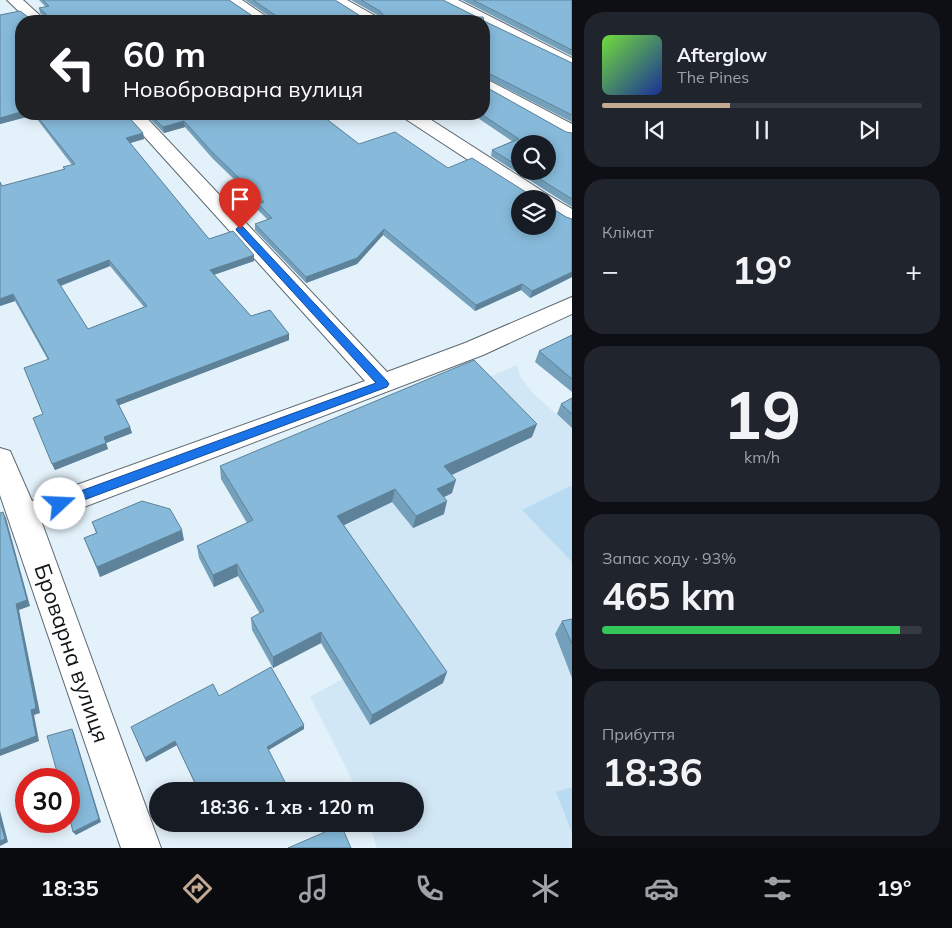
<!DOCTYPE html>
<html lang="uk">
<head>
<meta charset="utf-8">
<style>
	body { margin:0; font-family:Mulish,sans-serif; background:#20242c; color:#f1f3f6; height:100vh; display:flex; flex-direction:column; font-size:19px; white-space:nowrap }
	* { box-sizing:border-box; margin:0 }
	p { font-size:16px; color:#9ea1a6 }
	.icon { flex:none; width:28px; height:28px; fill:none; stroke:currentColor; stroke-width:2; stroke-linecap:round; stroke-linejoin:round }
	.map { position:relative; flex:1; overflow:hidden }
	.panel { display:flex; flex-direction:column; gap:12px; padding:12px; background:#0d0f14; width:380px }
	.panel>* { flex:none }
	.banner { position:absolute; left:15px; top:15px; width:475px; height:105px; border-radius:20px; box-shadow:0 2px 12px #0003; background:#202124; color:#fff; overflow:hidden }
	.tools { position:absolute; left:511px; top:135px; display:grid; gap:10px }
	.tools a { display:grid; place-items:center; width:45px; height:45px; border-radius:50%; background:#171b24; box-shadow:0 2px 12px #0003; font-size:25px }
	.speed { position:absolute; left:15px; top:768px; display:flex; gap:10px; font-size:25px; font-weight:700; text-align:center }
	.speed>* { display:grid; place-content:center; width:65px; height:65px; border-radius:50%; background:#171b24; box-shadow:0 2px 12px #0003; line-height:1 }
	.speed .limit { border:8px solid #d22; background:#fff; color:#111 }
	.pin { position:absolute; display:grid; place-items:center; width:42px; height:42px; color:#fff; margin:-51px -21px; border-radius:50% 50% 50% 0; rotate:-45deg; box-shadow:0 0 5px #0007 }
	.pin .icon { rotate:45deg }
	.me { position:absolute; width:55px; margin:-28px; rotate:70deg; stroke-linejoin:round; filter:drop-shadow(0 0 4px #0008) }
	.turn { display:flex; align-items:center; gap:18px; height:105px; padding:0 25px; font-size:22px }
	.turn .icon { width:65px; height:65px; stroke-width:2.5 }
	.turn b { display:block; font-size:35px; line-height:42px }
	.big { font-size:38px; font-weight:700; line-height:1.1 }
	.panel .tile { flex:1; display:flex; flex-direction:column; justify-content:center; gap:8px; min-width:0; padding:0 18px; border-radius:20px; background:#20242c }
	.panel .dial { align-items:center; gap:0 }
	.dial b { font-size:65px; line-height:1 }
	.song { display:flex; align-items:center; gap:15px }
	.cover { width:60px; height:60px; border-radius:8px; background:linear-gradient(135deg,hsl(100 70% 55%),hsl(230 70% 35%)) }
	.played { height:5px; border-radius:2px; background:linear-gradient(90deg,#c4a992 40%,#363941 40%) }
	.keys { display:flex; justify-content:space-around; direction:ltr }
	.heat { display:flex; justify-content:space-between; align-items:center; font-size:28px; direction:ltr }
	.charge { height:8px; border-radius:4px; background:linear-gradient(90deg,#34c759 93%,#363941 0) }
	.trip { position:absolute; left:149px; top:782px; width:275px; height:50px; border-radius:25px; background:#171b24; box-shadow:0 2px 12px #0003; font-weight:700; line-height:50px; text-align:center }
	.menu { display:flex; height:80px; justify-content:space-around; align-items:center; background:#090b0e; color:#9ea1a6 }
	.menu .icon { width:35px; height:35px }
	.menu .selected { color:#c4a992 }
	.menu b { font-size:22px; color:#f1f3f6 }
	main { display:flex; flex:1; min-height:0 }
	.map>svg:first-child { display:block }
</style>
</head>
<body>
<main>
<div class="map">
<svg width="572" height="848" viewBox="0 0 572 848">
	<rect width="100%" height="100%" fill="#e3f1fa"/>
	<path fill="#d2e7f5" d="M 517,365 L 520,376 L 533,393 L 572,428 L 572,848 L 377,848 L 369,824 L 415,824 L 415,791 L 358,791 L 310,697 L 342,679 L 221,479 L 478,382 Z"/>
	<path fill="#b9dbf1" d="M 570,486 L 572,488 L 572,562 L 522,510 Z
		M 572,787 L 572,833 L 556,792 Z"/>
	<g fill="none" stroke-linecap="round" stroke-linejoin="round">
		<g stroke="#5d6870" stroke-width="2">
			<path id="minor" d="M 7,0 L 23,0 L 46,21 L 29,21 Z
				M 225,0 L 242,0 L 273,21 L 255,21 Z
				M 329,0 L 347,0 L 379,18 L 382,21 L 363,21 Z
				M 440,0 L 458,0 L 572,58 L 572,69 L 484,25 L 484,21 L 477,21 L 442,3 Z
				M 484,78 L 572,124 L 572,138 L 565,136 L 484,90 Z
				M 124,114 L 143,114 L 387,372 L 465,343 L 572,297 L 572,314 L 483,355 L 42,523 L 161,848 L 121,848 L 0,495 L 0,448 L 10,451 L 32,501 L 365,381 Z
				M 401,114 L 422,114 L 550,196 L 572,209 L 572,224 L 565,222 L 548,211 L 548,199 L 528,199 L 404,118 Z"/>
		</g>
		<use href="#minor" fill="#fff" fill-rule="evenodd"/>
	</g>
	<path fill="#74a0bb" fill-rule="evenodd" d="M 39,0 L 229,0 L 254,17 L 270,17 L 245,0 L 335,0 L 362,17 L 381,17 L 351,0 L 443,0 L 477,17 L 483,17 L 484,21 L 572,63 L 572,122 L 484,77 L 484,86 L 566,132 L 572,133 L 572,207 L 491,156 L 492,150 L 512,141 L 472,114 L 484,114 L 484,21 L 21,21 L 21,114 L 126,114 L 143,133 L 144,139 L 130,143 L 209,239 L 233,231 L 254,255 L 254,261 L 214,275 L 251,316 L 270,310 L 289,334 L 289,340 L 119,405 L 130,427 L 132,433 L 106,443 L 108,449 L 55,470 L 33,418 L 43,414 L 24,368 L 48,360 L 15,301 L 0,306 L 0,182 L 2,186 L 64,170 L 63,167 L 72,165 L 34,115 L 0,124 L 0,15 L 20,11 L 28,17 L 44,17 L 40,13 L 39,8 L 46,7 ZM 520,144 L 548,144 L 548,171 L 520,171 ZM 110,266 L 144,307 L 88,329 L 61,286 Z
		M 462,0 L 572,0 L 572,56 Z
		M 145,114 L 320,114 L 359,144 L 448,168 L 529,194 L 566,217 L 572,219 L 572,277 L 530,298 L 521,290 L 475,311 L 383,235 L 357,264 L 306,283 L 255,230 L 255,224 L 268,220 L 258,210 L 258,204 L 259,203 L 213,159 L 185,127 L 164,133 Z
		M 572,335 L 572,392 L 535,362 L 539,351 Z
		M 572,398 L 572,428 L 557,414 L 561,404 Z
		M 532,437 L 451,475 L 452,493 L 444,497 L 444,514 L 413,528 L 392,502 L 344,525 L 443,683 L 370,725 L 321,643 L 273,668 L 252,630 L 251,618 L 260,614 L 238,576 L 214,587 L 199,558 L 197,546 L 247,523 L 221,479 L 220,466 Z
		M 92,522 L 184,540 L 100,577 L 84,538 L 96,533 Z
		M 572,619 L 572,678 L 555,634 L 562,621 Z
		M 219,696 L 304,729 L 268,750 L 287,790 L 285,791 L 198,791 L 177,745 L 146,762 L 131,727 Z"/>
	<path fill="#5e8299" d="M 21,112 L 21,114 L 33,114 L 34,115 L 0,124 L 0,118 Z
		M 184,121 L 185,127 L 164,133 L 163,127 Z
		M 143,133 L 144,139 L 127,144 L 126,138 Z
		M 384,229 L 383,235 L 357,264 L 306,283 L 306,277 Z
		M 254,255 L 254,261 L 210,276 L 210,270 Z
		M 109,260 L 110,266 L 59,286 L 57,280 Z
		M 572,272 L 572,277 L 530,298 L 532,291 Z
		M 522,284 L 521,290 L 475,311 L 476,305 Z
		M 13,294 L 15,301 L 0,306 L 0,299 Z
		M 289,334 L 289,340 L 117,406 L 116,400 Z
		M 537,424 L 532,437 L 441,480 L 444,466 Z
		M 130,427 L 132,433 L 106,443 L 104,437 Z
		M 106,443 L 108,449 L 55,470 L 52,464 Z
		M 456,480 L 452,493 L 434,502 L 437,489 Z
		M 395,489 L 392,502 L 336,529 L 337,516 Z
		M 447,501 L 444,514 L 413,528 L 416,516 Z
		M 3,512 L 6,518 L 30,606 L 19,610 L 40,713 L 34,715 L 39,741 L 0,756 L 0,750 L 31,710 Z
		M 182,530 L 184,540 L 100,577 L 97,567 Z
		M 237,564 L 238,576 L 214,587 L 213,575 Z
		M 321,632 L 321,643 L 273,668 L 273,657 Z
		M 447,672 L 443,683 L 370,725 L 372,715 Z
		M 304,725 L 304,729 L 267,751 L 267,747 Z
		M 72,729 L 74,733 L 101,822 L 76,835 L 73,832 Z
		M 175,741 L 177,745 L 146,762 L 145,758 Z
		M 287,786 L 287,790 L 285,791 L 279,791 Z
		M 0,811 L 8,842 L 0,846 Z
		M 224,824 L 231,824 L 217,832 L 216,829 Z"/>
	<path fill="#87bada" stroke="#5e8299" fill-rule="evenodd" d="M 43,0 L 229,0 L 254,17 L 273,17 L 275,15 L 253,0 L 335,0 L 362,17 L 382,17 L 384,16 L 380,11 L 361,0 L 443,0 L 477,17 L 483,17 L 484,21 L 572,63 L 572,115 L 484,71 L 484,21 L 21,21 L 21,112 L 0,118 L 0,15 L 20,11 L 28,17 L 46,17 L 46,14 L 39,8 L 49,6 Z
		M 473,0 L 572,0 L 572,50 Z
		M 484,74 L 484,86 L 566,132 L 572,133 L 572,199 L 527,171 L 548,171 L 548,144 L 520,144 L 520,167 L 492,150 L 519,139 L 481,114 L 484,114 Z
		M 35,114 L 126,114 L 143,133 L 126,138 L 209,239 L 233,231 L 254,255 L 210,270 L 251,316 L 270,310 L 289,334 L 116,400 L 130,427 L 104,437 L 106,443 L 52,464 L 33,418 L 43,414 L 24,368 L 49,359 L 13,294 L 0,299 L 0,182 L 2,186 L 65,169 L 63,167 L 75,164 ZM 109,260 L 147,306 L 88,329 L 57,280 Z
		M 150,114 L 320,114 L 359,144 L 395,132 L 448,168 L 472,158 L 529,194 L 548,195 L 549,206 L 566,217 L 572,219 L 572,272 L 532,291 L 522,284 L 476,305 L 384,229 L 357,258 L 306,277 L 255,224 L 272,218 L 258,204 L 264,202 L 213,153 L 184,121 L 163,127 ZM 520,199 L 548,199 L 548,226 L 520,226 Z
		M 572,335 L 572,379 L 539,351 Z
		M 474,360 L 537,424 L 444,466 L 456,480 L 437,489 L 447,501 L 416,516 L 395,489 L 337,516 L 447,672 L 372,715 L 321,632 L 273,657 L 251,618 L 264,611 L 237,564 L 213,575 L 197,546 L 253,520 L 220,466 Z
		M 572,398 L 572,414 L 561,404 Z
		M 142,501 L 170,509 L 182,530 L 97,567 L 84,538 L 97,533 L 92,522 Z
		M 3,512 L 27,600 L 16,604 L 36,708 L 31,710 L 36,736 L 0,750 L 0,513 Z
		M 572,619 L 572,644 L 562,621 Z
		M 271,667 L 304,725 L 267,747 L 287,786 L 279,791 L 199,791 L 175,741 L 145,758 L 131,727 L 213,684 L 219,696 Z
		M 72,729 L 99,819 L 73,832 L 69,815 L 69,779 L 59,779 L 47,736 Z
		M 0,821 L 5,839 L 0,841 Z
		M 214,824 L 224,824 L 216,829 Z
		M 341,825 L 351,848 L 288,848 Z"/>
	<path fill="#1a73e8" stroke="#114b97" d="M 240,226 L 243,227 L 387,381 L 389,384 L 387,387 L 65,507 L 56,507 L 54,504 L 56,500 L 376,383 L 237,231 L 236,229 Z"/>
	<g text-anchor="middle" stroke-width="5" stroke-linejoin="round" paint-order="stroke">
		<g font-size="22" fill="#0f1417" stroke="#fff">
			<text transform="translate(72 653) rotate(71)" y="8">Броварна вулиця</text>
		</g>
	</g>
</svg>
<div class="tools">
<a><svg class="icon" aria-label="search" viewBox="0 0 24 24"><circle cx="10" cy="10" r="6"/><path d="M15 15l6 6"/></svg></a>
<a><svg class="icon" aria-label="layers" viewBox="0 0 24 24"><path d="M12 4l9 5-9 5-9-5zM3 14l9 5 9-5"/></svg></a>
</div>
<div class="speed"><div class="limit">30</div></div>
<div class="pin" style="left:240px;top:229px;background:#d93025"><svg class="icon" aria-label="arrive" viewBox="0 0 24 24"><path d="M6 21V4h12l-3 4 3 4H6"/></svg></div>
<svg class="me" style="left:60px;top:504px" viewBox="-20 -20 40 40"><circle r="19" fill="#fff"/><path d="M0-13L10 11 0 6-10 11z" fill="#1a73e8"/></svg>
<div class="trip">18:36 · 1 хв · 120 m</div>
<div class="banner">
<div class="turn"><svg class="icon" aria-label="left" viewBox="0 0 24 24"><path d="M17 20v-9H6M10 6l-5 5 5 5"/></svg><div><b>60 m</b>Новоброварна вулиця</div></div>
</div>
</div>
<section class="panel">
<div class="tile">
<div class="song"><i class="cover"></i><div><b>Afterglow</b><p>The Pines</p></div></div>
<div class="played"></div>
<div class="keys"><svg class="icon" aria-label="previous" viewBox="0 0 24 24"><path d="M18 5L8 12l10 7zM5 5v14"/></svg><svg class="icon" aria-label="pause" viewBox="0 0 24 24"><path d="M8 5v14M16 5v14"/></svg><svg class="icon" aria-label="next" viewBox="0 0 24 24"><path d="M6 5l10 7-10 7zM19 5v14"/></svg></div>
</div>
<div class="tile"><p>Клімат</p>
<div class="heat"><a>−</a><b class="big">19°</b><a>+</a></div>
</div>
<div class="tile dial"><b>19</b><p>km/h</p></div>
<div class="tile"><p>Запас ходу · 93%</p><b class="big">465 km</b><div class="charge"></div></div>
<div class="tile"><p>Прибуття</p><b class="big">18:36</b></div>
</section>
</main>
<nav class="menu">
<b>18:35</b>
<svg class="icon selected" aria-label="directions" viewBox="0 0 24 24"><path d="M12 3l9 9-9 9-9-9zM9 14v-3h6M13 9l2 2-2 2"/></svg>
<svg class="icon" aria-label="music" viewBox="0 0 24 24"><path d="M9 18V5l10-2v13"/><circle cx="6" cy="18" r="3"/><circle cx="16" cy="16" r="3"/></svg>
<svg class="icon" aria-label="phone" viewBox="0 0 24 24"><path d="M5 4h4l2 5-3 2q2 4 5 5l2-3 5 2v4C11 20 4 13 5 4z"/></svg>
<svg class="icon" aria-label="climate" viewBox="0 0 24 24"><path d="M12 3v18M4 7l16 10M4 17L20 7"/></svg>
<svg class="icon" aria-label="car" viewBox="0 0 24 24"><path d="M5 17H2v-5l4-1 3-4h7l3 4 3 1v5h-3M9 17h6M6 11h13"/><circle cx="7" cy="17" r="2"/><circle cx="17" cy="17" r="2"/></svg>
<svg class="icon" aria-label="filters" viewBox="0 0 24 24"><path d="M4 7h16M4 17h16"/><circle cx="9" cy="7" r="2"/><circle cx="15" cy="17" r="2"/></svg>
<b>19°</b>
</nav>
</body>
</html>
